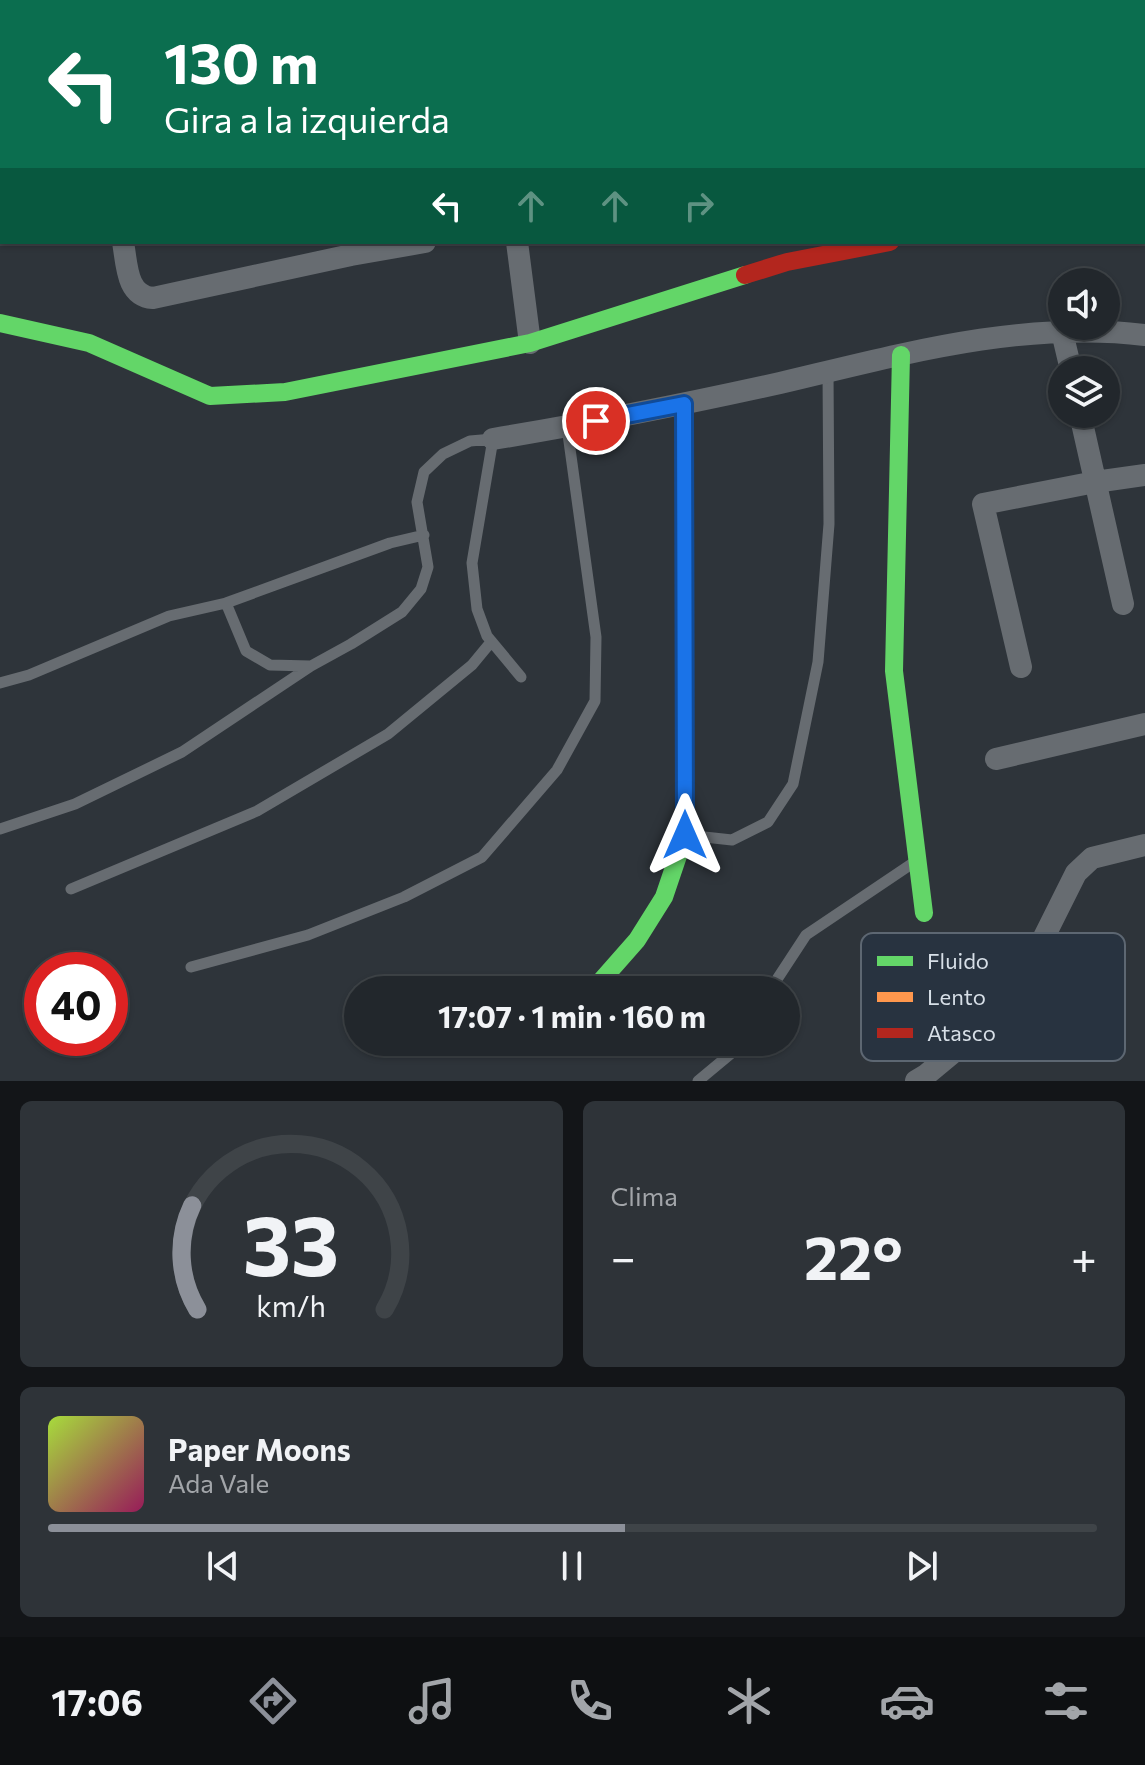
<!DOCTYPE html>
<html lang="es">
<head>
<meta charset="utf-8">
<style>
	body { margin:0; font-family:Commissioner,sans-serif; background:#2e3338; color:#f1f3f6; height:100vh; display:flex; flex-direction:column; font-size:30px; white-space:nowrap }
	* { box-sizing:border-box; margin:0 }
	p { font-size:26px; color:#a2a5a9 }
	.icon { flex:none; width:44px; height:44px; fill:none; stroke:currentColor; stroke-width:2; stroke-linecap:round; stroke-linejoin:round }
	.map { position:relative; height:1081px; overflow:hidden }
	.drawer { display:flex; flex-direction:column; gap:20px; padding:20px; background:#131518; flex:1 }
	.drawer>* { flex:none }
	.guide { position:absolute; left:0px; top:0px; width:1146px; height:244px; box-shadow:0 2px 6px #0004,0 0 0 2px #3f4448; background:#0b6e4f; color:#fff; overflow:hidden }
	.buttons { position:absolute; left:1048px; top:268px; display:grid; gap:16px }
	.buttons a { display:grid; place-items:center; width:72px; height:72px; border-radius:50%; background:#22272c; box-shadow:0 2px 6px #0004,0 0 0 2px #3f4448; font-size:40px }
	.speed { position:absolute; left:24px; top:952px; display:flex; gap:16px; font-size:40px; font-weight:700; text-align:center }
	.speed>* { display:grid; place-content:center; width:104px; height:104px; border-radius:50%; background:#22272c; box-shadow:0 2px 6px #0004,0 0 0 2px #3f4448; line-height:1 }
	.speed .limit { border:12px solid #d22; background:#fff; color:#111 }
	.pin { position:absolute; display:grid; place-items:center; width:68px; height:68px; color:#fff; margin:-34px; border:4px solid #fff; border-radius:50%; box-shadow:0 2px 8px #0007 }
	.me { position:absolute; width:88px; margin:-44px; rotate:0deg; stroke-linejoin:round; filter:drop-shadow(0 0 6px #0008) }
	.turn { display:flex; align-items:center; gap:28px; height:168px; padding:0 32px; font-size:36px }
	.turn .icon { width:104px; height:104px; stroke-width:2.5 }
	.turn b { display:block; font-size:56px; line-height:68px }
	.lanes { display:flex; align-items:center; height:76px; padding:0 32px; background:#0003; justify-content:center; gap:40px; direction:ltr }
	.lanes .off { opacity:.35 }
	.big { font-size:60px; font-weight:700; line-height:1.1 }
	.drawer .card { flex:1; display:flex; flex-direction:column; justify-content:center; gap:12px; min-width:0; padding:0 28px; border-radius:12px; background:#2e3338 }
	.drawer .dial { align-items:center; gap:0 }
	.dial svg { height:208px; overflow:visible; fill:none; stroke:#3f4448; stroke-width:7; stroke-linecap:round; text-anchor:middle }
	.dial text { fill:#f1f3f6; stroke:none }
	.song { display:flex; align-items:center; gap:24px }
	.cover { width:96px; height:96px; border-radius:12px; background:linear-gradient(135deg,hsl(80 70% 55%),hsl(330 70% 35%)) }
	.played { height:8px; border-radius:4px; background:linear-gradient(90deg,#8c9099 55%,#3f4448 55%) }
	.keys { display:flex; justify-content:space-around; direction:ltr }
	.heat { display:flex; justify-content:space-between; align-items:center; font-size:44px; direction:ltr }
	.drawer .tiles { flex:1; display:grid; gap:20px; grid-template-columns:1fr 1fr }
	.card:last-child { grid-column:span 2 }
	.trip { position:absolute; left:344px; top:976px; width:456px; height:80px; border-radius:40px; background:#22272c; box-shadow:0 2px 6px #0004,0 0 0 2px #3f4448; font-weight:700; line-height:80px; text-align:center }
	.tabs { display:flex; height:128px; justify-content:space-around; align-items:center; background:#0e1012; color:#a2a5a9 }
	.tabs .icon { width:56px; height:56px }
	.tabs .selected { color:#8c9099 }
	.tabs b { font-size:36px; color:#f1f3f6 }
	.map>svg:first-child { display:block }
</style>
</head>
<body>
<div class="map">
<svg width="1145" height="1081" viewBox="0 0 1145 1081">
	<rect width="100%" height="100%" fill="#2e343a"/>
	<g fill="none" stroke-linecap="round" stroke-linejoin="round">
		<path stroke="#676c71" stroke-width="11" d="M 226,603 L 246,651 L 270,665 L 310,666
			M 0,683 L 29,675 L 169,616 L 226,603 L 390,543 L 424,535
			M 0,829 L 75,804 L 182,752 L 311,666 L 351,644 L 402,612 L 421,589 L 428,567 L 417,502 L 424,472 L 443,454 L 470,441 L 493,439 L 472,563 L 477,609 L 487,636 L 521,677
			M 686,835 L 732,840 L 768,822 L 793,784 L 818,662 L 829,524 L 828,371
			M 71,889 L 257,811 L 388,734 L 472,665 L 491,642
			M 191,967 L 308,935 L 404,897 L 482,857 L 557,770 L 595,701 L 596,637 L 567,427
			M 770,990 L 806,935 L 913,863
			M 698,1081 L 734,1051 L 739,1042"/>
		<path stroke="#676c71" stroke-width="22" d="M 468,0 L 468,2
			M 731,0 L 731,2
			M 1018,0 L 1018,2
			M 902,2 L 911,0
			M 1144,75 L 1145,75
			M 0,190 L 2,190
			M 1144,192 L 1145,192
			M 123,242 C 127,264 126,296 153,298 L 351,255 L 425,242
			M 517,242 L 530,343
			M 1062,332 L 1071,370
			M 1080,414 L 1123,604
			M 493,439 C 590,423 685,404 780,383 C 899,355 1022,320 1145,335
			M 1021,667 L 983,504 L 1095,482 L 1145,475
			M 996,759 L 1145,724
			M 916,1081 L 926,1075 L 991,1021 L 1023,979 L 1076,873 L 1092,858 L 1145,845"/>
		<path stroke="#63d668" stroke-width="18" d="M 0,323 L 89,343 L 210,396 L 285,392 L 530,343 L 745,275
			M 901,355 L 894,671 L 924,913
			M 593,990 L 637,940 L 664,897 L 685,835 L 684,534"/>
		<path stroke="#ff974d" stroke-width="18" d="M 684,404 L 684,534"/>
		<path stroke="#b3261e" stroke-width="18" d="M 745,275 L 787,262 L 890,242"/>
	</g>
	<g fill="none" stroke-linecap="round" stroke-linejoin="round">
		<g stroke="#114b97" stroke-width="20">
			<path id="route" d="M 596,421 L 684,404 L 685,835"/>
		</g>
		<use href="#route" stroke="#1a73e8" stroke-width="14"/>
	</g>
	<rect x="861" y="933" width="264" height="128" rx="12" fill="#283340" stroke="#5d6772" stroke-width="2"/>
	<rect x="877" y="956" width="36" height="10" fill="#63d668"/>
	<rect x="877" y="992" width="36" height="10" fill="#ff974d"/>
	<rect x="877" y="1028" width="36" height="10" fill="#b3261e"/>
	<g font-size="22" fill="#d7dfe7">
		<text x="927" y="969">Fluido</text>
		<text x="927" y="1005">Lento</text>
		<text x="927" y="1041">Atasco</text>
	</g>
</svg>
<div class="buttons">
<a><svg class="icon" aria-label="sound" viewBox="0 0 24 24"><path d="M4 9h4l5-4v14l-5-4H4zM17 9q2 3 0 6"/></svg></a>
<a><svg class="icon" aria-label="layers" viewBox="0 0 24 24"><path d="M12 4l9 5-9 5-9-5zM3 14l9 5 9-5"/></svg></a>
</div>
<div class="speed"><div class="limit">40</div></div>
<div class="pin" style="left:596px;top:421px;background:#d93025"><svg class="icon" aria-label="arrive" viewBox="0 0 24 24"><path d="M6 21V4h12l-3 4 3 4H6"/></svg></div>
<svg class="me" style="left:685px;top:835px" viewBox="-20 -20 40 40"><path d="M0-17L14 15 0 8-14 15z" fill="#1a73e8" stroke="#fff" stroke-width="4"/></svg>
<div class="trip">17:07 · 1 min · 160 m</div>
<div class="guide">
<div class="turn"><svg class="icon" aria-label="left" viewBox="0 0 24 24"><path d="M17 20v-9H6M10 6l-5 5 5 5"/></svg><div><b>130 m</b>Gira a la izquierda</div></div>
<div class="lanes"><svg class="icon" aria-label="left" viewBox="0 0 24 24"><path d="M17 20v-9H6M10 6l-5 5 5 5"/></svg><svg class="icon off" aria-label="ahead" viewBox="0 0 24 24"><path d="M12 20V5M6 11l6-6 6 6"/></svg><svg class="icon off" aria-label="ahead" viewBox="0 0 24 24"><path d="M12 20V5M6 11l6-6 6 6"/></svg><svg class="icon off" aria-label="right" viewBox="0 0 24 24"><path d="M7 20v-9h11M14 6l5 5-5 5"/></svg></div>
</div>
</div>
<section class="drawer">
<div class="tiles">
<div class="card dial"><svg viewBox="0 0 100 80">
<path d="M14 69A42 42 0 1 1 86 69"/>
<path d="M14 69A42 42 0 0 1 12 29" stroke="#8c9099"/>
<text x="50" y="56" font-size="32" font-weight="700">33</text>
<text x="50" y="72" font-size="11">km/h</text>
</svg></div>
<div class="card"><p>Clima</p>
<div class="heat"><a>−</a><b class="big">22°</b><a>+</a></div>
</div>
<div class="card">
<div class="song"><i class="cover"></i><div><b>Paper Moons</b><p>Ada Vale</p></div></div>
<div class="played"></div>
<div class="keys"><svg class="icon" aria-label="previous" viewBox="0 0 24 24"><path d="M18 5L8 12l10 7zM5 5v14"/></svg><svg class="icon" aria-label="pause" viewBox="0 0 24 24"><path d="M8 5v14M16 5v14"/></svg><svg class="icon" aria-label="next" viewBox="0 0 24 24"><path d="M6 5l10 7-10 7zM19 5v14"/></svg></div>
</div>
</div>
</section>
<nav class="tabs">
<b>17:06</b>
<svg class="icon selected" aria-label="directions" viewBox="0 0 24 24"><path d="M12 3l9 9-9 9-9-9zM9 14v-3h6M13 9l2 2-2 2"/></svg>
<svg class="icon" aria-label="music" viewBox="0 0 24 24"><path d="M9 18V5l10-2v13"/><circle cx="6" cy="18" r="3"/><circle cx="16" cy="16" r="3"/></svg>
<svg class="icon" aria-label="phone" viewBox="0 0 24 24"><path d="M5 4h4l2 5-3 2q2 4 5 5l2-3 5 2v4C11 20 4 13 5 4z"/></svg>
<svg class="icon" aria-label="climate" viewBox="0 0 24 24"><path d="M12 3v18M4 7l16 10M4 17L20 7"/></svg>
<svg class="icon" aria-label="car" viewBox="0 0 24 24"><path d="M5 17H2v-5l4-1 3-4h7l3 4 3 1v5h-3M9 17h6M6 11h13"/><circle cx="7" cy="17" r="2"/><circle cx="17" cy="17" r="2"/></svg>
<svg class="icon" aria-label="filters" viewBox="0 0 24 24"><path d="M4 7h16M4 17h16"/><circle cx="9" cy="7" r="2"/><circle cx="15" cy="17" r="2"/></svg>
</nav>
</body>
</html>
